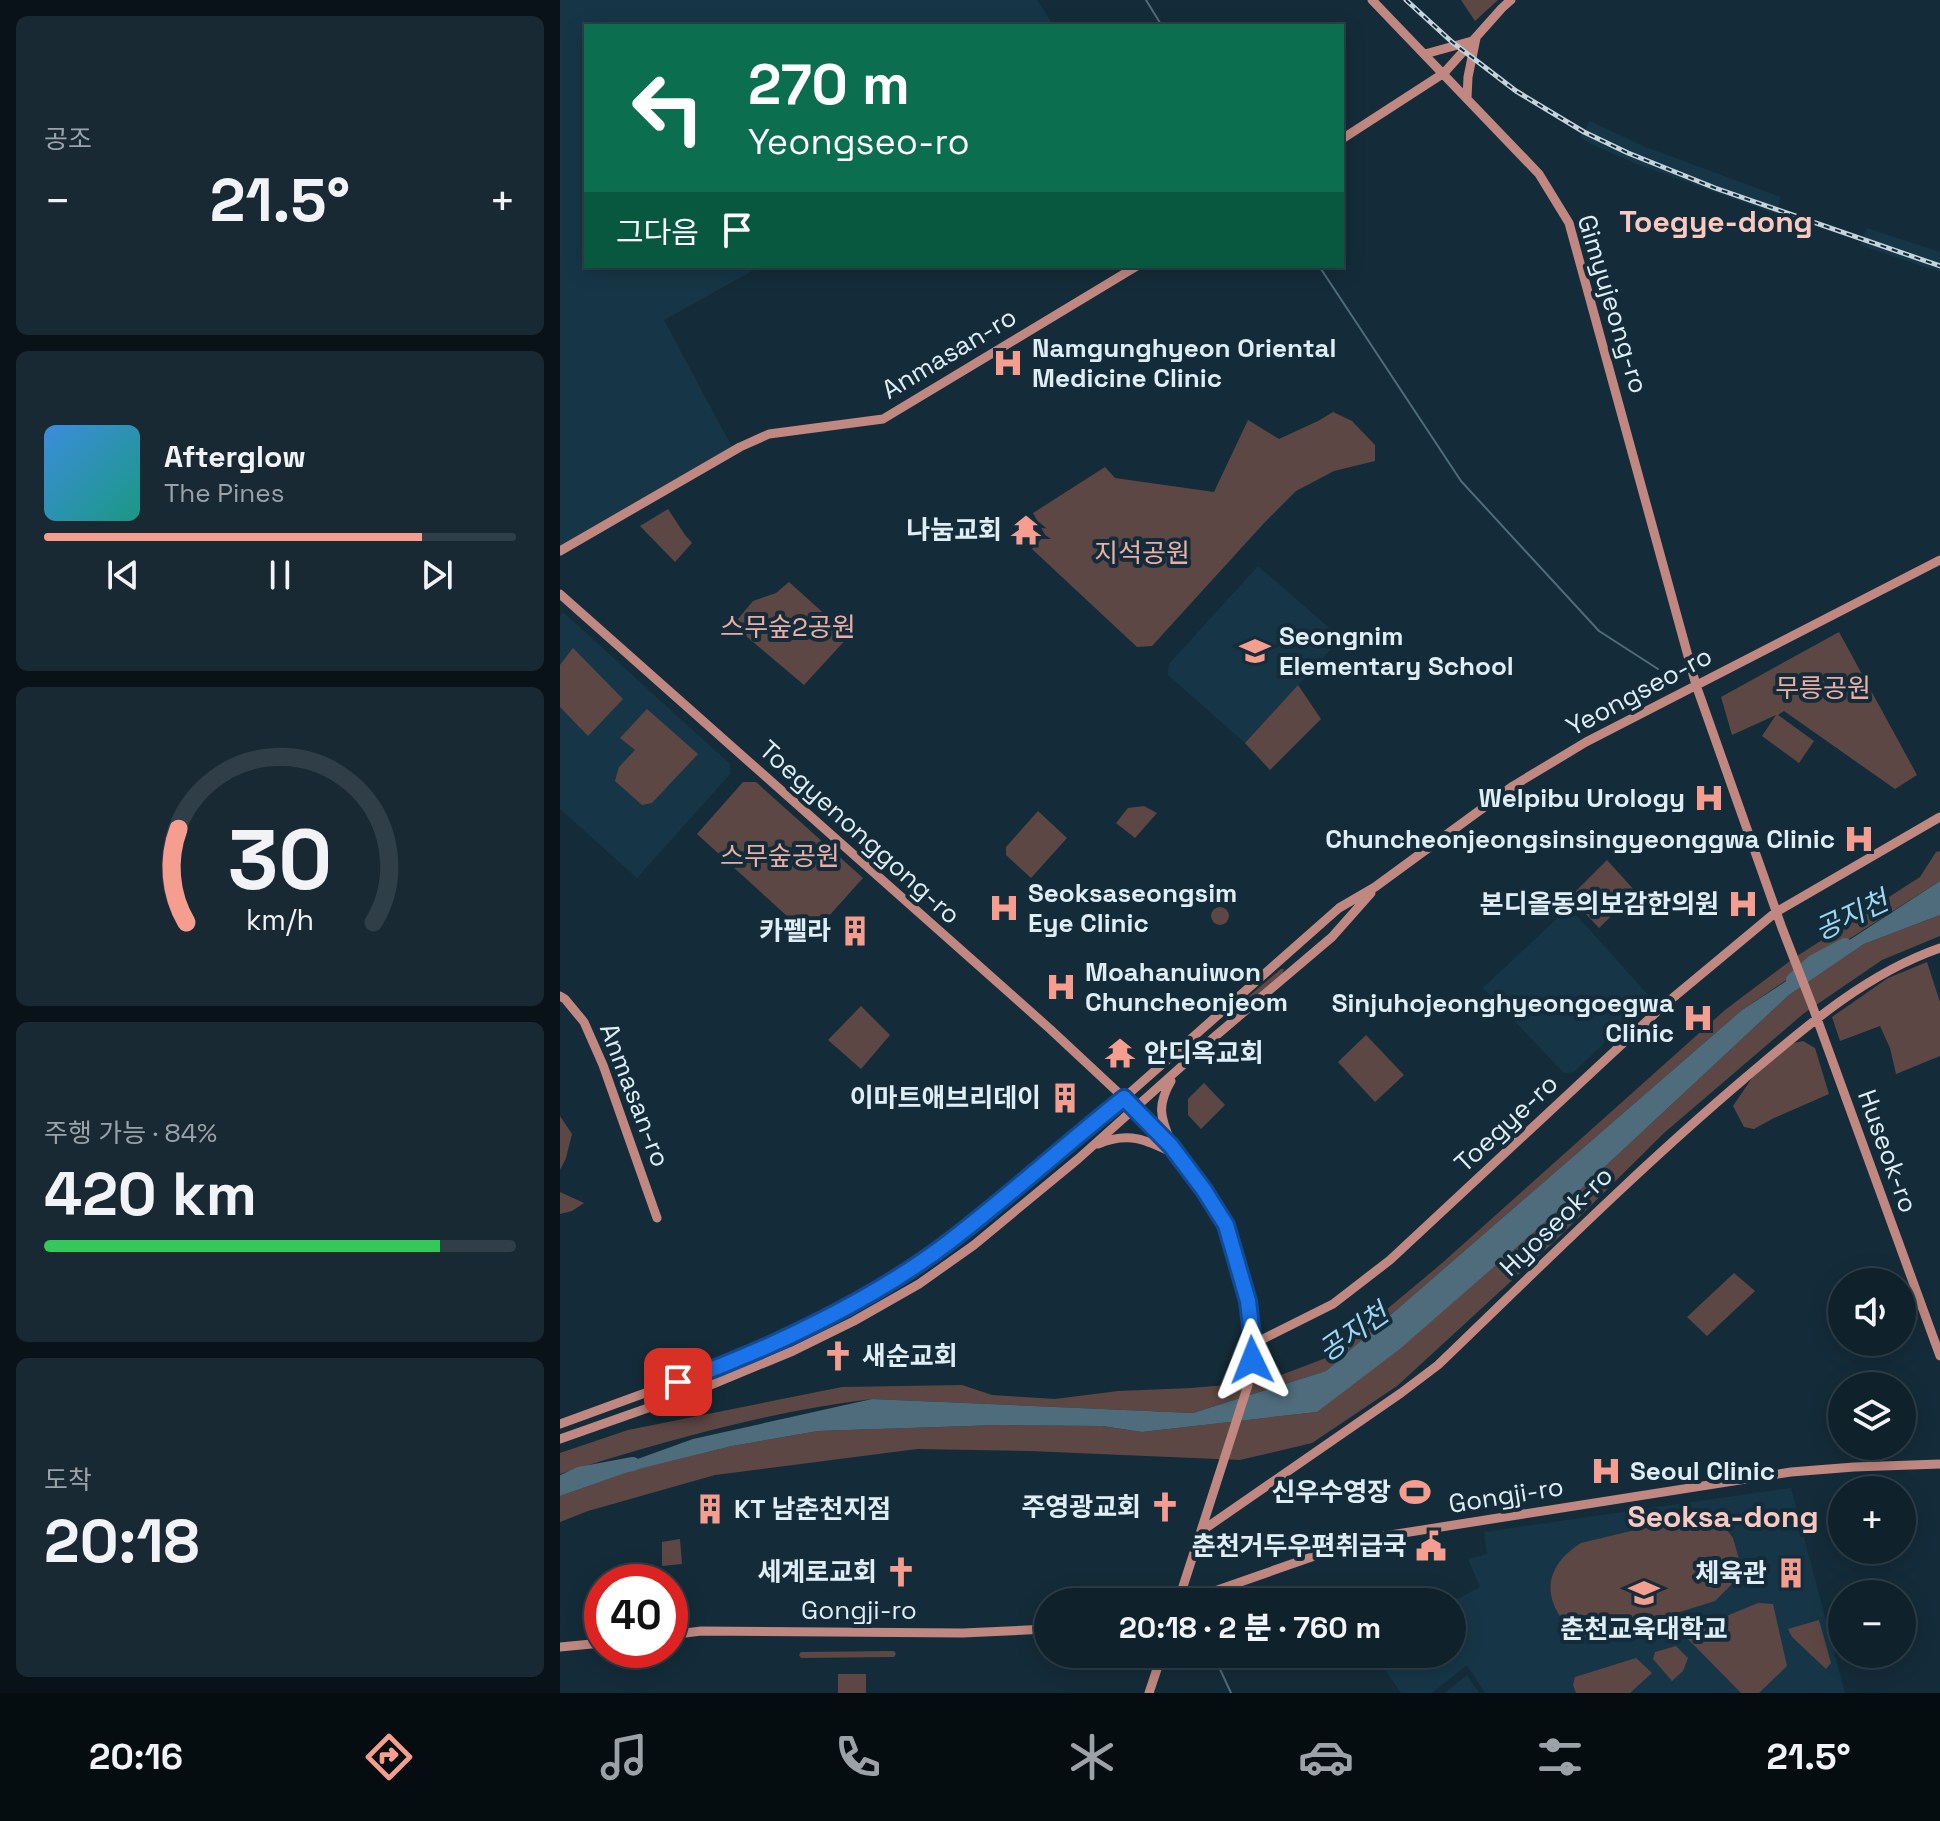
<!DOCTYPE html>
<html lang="ko">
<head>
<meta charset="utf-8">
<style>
	body { margin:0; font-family:"Space Grotesk","Noto Sans KR",sans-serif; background:#182933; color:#f1f3f6; height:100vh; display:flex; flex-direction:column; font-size:30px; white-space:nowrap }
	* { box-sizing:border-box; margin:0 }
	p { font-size:26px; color:#9ba3a9 }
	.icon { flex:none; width:44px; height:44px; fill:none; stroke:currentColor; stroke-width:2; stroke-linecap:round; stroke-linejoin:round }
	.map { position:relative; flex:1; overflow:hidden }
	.details { display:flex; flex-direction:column; gap:16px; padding:16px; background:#081218; width:560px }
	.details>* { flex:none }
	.hud { position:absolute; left:24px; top:24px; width:760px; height:244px; border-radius:0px; box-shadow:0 4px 20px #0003,0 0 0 2px #2f3e47; background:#0b6e4f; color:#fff; overflow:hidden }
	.controls { position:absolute; left:1268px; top:1268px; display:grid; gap:16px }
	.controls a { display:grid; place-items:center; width:88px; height:88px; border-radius:50%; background:#0f212b; box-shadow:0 4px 20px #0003,0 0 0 2px #2f3e47; font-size:40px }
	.speed { position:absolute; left:24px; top:1564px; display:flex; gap:16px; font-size:40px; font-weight:700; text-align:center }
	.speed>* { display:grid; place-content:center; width:104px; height:104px; border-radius:50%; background:#0f212b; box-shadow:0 4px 20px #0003,0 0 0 2px #2f3e47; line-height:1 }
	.speed .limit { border:12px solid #d22; background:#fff; color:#111 }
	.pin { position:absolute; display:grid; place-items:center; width:68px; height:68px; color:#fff; margin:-34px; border-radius:16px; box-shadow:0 4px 12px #0006 }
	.me { position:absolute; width:88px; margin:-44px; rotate:358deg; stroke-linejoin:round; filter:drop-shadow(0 0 6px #0008) }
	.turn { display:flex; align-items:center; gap:28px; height:168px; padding:0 32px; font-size:36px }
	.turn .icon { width:104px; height:104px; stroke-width:2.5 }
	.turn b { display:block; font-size:56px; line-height:68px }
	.then { display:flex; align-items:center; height:76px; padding:0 32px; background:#0003; gap:16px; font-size:30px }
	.big { font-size:60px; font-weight:800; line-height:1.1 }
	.details .tile { flex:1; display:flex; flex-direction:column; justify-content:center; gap:12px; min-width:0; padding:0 28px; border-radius:12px; background:#182933 }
	.details .dial { align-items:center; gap:0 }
	.dial svg { height:208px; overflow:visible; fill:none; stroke:#2f3e47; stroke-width:7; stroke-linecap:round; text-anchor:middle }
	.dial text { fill:#f1f3f6; stroke:none }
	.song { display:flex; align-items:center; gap:24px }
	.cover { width:96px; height:96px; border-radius:12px; background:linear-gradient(135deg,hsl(210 70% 55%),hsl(170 70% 35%)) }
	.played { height:8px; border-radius:4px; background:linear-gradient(90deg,#f59d8f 80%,#2f3e47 80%) }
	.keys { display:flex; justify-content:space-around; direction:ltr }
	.heat { display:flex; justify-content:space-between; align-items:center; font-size:44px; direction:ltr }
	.charge { height:12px; border-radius:6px; background:linear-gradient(90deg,#34c759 84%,#2f3e47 0) }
	.trip { position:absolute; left:474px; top:1588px; width:432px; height:80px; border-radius:40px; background:#0f212b; box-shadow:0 4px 20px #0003,0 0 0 2px #2f3e47; font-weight:800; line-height:80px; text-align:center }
	.menu { display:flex; height:128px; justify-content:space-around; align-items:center; background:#060d11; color:#9ba3a9 }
	.menu .icon { width:56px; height:56px }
	.menu .on { color:#f59d8f }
	.menu b { font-size:36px; color:#f1f3f6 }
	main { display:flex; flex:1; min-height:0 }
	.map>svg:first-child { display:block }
</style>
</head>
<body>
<main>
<section class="details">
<div class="tile"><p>공조</p>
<div class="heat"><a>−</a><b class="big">21.5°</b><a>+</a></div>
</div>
<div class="tile">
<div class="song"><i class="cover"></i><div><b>Afterglow</b><p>The Pines</p></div></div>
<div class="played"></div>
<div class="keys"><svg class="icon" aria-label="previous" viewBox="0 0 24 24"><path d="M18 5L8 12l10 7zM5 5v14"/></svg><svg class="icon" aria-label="pause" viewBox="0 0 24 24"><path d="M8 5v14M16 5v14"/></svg><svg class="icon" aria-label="next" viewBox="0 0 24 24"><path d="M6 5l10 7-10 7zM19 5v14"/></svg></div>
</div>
<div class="tile dial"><svg viewBox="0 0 100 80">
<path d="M14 69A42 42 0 1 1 86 69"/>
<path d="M14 69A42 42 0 0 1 11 33" stroke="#f59d8f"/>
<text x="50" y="56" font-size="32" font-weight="700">30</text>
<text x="50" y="72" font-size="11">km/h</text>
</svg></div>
<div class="tile"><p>주행 가능 · 84%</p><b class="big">420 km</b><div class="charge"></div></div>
<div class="tile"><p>도착</p><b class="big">20:18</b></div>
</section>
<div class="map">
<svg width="1380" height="1693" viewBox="0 0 1380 1693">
	<rect width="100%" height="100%" fill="#142c39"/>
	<path fill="#163647" d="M 0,0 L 477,0 L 494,26 L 26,26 L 26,266 L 201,266 L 104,320 L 174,451 L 0,551 Z
		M 1030,121 L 1083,146 L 1221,197 L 1216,214 L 1077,164 L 1031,144 L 1020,137 Z
		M 1307,228 L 1380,252 L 1380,272 L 1300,245 Z
		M 698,566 L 781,638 L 685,743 L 608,675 L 609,664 Z
		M 3,612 L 170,764 L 170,774 L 77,878 L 0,809 L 0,616 Z
		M 1009,907 L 1091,998 L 1014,1072 L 1004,1073 L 923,988 Z
		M 1231,1488 L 1285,1693 L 925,1693 L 907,1665 L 872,1693 L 841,1693 L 814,1654 L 892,1654 L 892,1602 L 881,1602 L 899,1598 L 920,1587 L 908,1559 L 927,1554 L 924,1532 Z
		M 907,1675 L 919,1693 L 885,1693 Z"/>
	<path fill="#5d4744" d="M 901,0 L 938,0 L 915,21 Z
		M 773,412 L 792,421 L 815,445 L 815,461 L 774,471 L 736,491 L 705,522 L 592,646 L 577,647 L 472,549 L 485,535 L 473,513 L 545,467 L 555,478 L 654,492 L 688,420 L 719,439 L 758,421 Z
		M 108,509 L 125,535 L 132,543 L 115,562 L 80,526 Z
		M 229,582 L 289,636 L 244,685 L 173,625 L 193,601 L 216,593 Z
		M 1279,632 L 1357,775 L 1335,789 L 1224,711 L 1218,715 L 1254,741 L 1239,763 L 1202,736 L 1216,715 L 1172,735 L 1161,697 Z
		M 13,648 L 63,699 L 28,736 L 0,707 L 0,665 Z
		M 738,685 L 761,719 L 710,770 L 685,743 Z
		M 87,709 L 138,754 L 92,803 L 82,805 L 55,781 L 59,767 L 75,750 L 60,738 Z
		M 183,782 L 196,782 L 303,878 L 250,937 L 137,834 Z
		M 584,806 L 597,813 L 575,838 L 556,823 L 568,808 Z
		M 478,811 L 507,838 L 471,878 L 446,855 L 446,847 Z
		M 1380,851 L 1380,881 L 1253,962 L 1182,1010 L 766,1371 L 633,1413 L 312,1399 C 205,1412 102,1442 0,1474 L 0,1453 L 68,1430 L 282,1387 L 402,1385 L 432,1395 L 495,1399 L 558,1391 L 631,1388 L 703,1382 L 771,1356 L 881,1264 L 1165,1010 L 1234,958 L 1360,877 L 1376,852 Z
		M 1047,860 L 1076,892 L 1039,928 L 1010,897 Z
		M651 916a9 9 0 1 1 18 0a9 9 0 1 1-18 0Z
		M 1380,915 L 1380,936 L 1322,960 L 1243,1014 L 1104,1133 L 996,1240 L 837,1386 L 752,1443 L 680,1460 L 469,1451 L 357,1449 L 155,1475 L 28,1511 L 0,1522 L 0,1496 L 70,1471 L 172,1446 L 258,1431 L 439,1425 L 542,1426 L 582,1432 L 757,1412 L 992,1216 L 1229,995 L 1304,944 Z
		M 1367,962 L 1380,1002 L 1380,1056 L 1336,1074 L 1330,1048 L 1320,1026 L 1280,1041 L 1272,1017 L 1328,978 Z
		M 721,969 L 724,969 L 722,974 L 677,1012 L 675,1012 L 676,1007 Z
		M 301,1006 L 330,1035 L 301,1069 L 268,1040 Z
		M 806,1035 L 844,1075 L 815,1102 L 778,1062 Z
		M 1243,1041 L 1255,1048 L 1269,1094 L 1214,1118 L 1194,1129 L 1184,1127 L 1173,1106 L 1192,1078 L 1230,1044 Z
		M 644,1083 L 665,1105 L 641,1129 L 628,1115 L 628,1099 Z
		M 0,1116 L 12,1134 L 6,1158 L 0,1170 Z
		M 462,1190 L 465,1193 L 377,1263 L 346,1284 L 276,1323 L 274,1322 L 275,1318 L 343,1280 L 375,1259 Z
		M 0,1192 L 24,1203 L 12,1211 L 0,1214 Z
		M 1174,1273 L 1195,1291 L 1147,1336 L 1127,1317 Z
		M 1142,1514 L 1155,1519 L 1163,1525 L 1173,1538 L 1179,1559 L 1175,1581 L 1155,1601 L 1033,1639 C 1027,1637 1020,1635 1015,1632 C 1007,1627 1002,1620 998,1613 C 981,1584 995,1559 1021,1543 Z
		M 120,1539 L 122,1564 L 102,1566 L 102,1542 Z
		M 1198,1603 L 1213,1604 L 1227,1666 L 1199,1693 L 1181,1693 L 1128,1639 L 1128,1632 Z
		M 1259,1620 L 1271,1663 L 1266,1669 L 1232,1637 L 1228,1629 Z
		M 1116,1646 L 1128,1658 L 1123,1671 L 1112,1681 L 1093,1659 L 1095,1652 Z
		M 334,1651 L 336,1654 L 334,1657 L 241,1658 L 239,1655 L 241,1652 Z
		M 1076,1658 L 1092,1673 L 1070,1693 L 1016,1693 L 1013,1685 L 1015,1677 Z
		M 278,1674 L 306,1674 L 306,1693 L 278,1693 Z"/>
	<path fill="#4f6c7c" d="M 1380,881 L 1380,915 L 1304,944 L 1229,995 L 992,1216 L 841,1348 L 757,1412 L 582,1432 L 542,1426 L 439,1425 L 258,1431 L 172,1446 L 71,1471 L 0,1496 L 0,1487 L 133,1439 L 312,1399 L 633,1413 L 766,1371 L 1182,1010 Z"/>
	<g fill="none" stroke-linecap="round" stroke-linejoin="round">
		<path stroke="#4f6c7c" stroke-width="2" d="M 586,0 L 602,26
			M 759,266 L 901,481 L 1039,631 L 1098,669
			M 653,1654 L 671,1693"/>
		<path stroke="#4f6c7c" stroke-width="14" d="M 1233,980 L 1253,962 L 1285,945
			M 0,1483 L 19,1474 L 73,1464"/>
		<path stroke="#c08880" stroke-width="9" d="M 812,0 L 979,174 L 1009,223 L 1136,685 L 1222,928 L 1252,1005 L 1380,1356
			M 865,54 L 912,41
			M 907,98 L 908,77 L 916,38
			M 782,139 L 884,73 L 942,8 L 951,0
			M 0,551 L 180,447 L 209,434 L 323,419 L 577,266
			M 0,594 L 490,1029 L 564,1098 L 606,1141 L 644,1190 L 666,1225 L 688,1301 L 693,1344 L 688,1385 L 618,1602
			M 0,996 L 5,999 L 24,1022 L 43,1065 L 97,1218
			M 611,1081 C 597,1105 600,1117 611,1142
			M 538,1144 C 569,1131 587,1140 615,1154
			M 693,1344 L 773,1304 L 830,1260 L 1103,1006 L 1216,912 L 1380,817
			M 0,1424 L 162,1365 L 244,1329 L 345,1273 L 388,1243 L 564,1098 L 779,908 L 815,887 L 953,786 L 1026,742 L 1380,560
			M 0,1439 L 136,1391 L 233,1351 L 294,1321 L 359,1284 L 414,1245 L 518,1159 L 652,1039 L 772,937 L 811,893
			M 643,1530 L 841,1393 L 878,1365 C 979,1268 1078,1169 1184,1079 C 1244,1028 1305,974 1380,948
			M 623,1602 L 789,1544 L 824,1536 L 1231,1472 L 1294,1467 L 1380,1464
			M 110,1635 L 141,1631 L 403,1633 L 488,1629
			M 0,1647 L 42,1643
			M 589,1693 L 602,1654"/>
		<g stroke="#c4d3dc" stroke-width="5">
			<path id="rail" d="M 846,0 L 892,42 L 956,91 L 1024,132 L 1068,153 L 1155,188 L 1380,266"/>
		</g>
		<use href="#rail" stroke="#142c39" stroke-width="2" stroke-dasharray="6" stroke-linecap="butt"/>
	</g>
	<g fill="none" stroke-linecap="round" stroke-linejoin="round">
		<g stroke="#114b97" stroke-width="20">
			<path id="route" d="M 118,1382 C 208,1350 313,1300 389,1242 C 449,1196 505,1145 564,1098 L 611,1146 L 644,1190 L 666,1225 L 688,1301 L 693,1344 L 692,1360"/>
		</g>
		<use href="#route" stroke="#1a73e8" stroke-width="14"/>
	</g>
	<defs>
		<g id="hospital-bare" transform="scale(2.4)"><path d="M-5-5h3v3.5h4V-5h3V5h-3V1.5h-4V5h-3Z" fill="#f59d8f" stroke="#142c39" stroke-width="2.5" paint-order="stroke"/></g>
		<g id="temple-bare" transform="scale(2.4)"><path d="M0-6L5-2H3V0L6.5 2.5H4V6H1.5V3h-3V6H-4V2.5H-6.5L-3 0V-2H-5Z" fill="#f59d8f" stroke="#142c39" stroke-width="2.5" paint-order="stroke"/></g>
		<g id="school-bare" transform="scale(2.4)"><path d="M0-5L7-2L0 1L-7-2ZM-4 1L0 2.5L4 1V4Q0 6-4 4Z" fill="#f59d8f" stroke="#142c39" stroke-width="2.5" paint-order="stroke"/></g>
		<g id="building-bare" transform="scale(2.4)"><path d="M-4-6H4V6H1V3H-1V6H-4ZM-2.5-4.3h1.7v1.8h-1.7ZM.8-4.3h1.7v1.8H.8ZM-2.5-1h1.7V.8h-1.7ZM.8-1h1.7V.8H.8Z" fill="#f59d8f" stroke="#142c39" stroke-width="2.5" paint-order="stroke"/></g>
		<g id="church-bare" transform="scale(2.4)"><path d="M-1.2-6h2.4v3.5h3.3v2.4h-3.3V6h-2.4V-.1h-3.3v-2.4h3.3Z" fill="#f59d8f" stroke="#142c39" stroke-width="2.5" paint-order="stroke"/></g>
		<g id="stadium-bare" transform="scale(2.4)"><path d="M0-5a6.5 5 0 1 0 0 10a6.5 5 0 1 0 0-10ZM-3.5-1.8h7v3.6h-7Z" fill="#f59d8f" stroke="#142c39" stroke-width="2.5" paint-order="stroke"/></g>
		<g id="civic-bare" transform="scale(2.4)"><path d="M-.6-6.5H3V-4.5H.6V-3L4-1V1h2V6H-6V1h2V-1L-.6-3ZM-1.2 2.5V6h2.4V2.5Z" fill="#f59d8f" stroke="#142c39" stroke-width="2.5" paint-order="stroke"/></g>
		<g id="university-bare" transform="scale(2.4)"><path d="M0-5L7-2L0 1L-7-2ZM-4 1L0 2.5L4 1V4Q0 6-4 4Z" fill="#f59d8f" stroke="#142c39" stroke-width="2.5" paint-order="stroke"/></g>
	</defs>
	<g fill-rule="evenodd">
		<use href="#hospital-bare" x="448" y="363"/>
		<use href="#temple-bare" x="466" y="530"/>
		<use href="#school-bare" x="695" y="651"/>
		<use href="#hospital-bare" x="1149" y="798"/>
		<use href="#hospital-bare" x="1299" y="839"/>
		<use href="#hospital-bare" x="1183" y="904"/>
		<use href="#hospital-bare" x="444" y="908"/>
		<use href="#building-bare" x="295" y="931"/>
		<use href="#hospital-bare" x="501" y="987"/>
		<use href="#hospital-bare" x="1138" y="1018"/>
		<use href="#temple-bare" x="560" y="1053"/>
		<use href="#building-bare" x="505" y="1098"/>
		<use href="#church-bare" x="278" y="1356"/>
		<use href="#hospital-bare" x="1046" y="1471"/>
		<use href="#stadium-bare" x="855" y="1492"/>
		<use href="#church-bare" x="605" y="1507"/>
		<use href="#building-bare" x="150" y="1509"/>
		<use href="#civic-bare" x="871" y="1546"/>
		<use href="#church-bare" x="341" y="1572"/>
		<use href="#building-bare" x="1231" y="1573"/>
		<use href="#university-bare" x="1084" y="1593"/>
	</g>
	<g text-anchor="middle" stroke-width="8" stroke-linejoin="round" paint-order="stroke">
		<g font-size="26" fill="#dfedf5" stroke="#142c39">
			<text transform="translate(1053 304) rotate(73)" y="9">Gimyujeong-ro</text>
			<text transform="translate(389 353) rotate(-31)" y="9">Anmasan-ro</text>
			<text transform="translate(1079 691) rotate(-28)" y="9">Yeongseo-ro</text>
			<text transform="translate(300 832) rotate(42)" y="9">Toegyenonggong-ro</text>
			<text transform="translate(75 1095) rotate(69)" y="9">Anmasan-ro</text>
			<text transform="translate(946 1123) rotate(-43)" y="9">Toegye-ro</text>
			<text transform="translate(1328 1151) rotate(70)" y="9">Huseok-ro</text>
			<text transform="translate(996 1221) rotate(-44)" y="9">Hyoseok-ro</text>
			<text transform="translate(946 1495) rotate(-9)" y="9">Gongji-ro</text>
			<text x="299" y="1619">Gongji-ro</text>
		</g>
		<g font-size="26" font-weight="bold" fill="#dfedf5" stroke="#142c39" text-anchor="end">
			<text x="472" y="357" text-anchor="start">Namgunghyeon Oriental<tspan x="472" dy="30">Medicine Clinic</tspan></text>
			<text x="442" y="539">나눔교회</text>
			<text x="719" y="645" text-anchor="start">Seongnim<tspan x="719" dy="30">Elementary School</tspan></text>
			<text x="1125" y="807">Welpibu Urology</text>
			<text x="1275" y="848">Chuncheonjeongsinsingyeonggwa Clinic</text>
			<text x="468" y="902" text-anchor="start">Seoksaseongsim<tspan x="468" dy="30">Eye Clinic</tspan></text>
			<text x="1159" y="913">본디올동의보감한의원</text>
			<text x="271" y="940">카펠라</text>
			<text x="525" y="981" text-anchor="start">Moahanuiwon<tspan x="525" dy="30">Chuncheonjeom</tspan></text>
			<text x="1114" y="1012">Sinjuhojeonghyeongoegwa<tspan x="1114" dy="30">Clinic</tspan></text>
			<text x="584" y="1062" text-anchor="start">안디옥교회</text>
			<text x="481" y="1107">이마트애브리데이</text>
			<text x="302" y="1365" text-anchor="start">새순교회</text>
			<text x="1070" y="1480" text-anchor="start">Seoul Clinic</text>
			<text x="831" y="1501">신우수영장</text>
			<text x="581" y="1516">주영광교회</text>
			<text x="174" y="1518" text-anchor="start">KT 남춘천지점</text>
			<text x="847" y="1555">춘천거두우편취급국</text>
			<text x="317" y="1581">세계로교회</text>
			<text x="1207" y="1582">체육관</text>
			<text x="1084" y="1638" text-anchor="middle">춘천교육대학교</text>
		</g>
		<g font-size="26" fill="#eaaea4" stroke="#142c39">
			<text x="582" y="562">지석공원</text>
			<text x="228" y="636">스무숲2공원</text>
			<text x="1263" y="697">무릉공원</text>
			<text x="220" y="865">스무숲공원</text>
		</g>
		<g font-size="28" font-style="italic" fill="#9fd7f6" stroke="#142c39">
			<text transform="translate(1291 915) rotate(-25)" y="10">공지천</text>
			<text transform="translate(793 1332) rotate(-35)" y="10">공지천</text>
		</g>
		<g font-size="30" font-weight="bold" fill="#fbc8c0" stroke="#142c39">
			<text x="1156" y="232">Toegye-dong</text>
			<text x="1163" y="1527">Seoksa-dong</text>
		</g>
	</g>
</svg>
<div class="controls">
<a><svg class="icon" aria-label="sound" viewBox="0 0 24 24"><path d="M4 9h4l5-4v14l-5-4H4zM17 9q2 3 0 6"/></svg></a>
<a><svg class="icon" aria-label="layers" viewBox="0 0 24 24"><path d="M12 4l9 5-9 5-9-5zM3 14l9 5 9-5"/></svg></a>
<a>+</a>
<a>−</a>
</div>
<div class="speed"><div class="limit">40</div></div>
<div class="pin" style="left:118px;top:1382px;background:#d93025"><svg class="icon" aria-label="arrive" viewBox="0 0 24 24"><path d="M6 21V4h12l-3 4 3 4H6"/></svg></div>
<svg class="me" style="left:692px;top:1360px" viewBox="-20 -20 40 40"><path d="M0-17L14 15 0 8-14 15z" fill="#1a73e8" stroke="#fff" stroke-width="4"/></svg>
<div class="trip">20:18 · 2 분 · 760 m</div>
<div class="hud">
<div class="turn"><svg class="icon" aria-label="left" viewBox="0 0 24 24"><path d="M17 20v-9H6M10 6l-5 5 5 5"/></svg><div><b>270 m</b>Yeongseo-ro</div></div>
<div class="then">그다음<svg class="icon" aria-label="arrive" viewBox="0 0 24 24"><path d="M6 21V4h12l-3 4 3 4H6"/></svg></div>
</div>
</div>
</main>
<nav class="menu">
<b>20:16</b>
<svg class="icon on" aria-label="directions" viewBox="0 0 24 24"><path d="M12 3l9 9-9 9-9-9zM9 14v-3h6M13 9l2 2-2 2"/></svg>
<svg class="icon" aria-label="music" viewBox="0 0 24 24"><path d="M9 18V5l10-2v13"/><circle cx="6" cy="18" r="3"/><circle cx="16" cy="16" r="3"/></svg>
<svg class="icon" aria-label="phone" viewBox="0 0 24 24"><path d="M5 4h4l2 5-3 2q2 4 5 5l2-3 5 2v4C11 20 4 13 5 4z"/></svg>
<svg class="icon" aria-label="climate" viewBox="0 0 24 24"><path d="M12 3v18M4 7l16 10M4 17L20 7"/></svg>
<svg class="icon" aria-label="car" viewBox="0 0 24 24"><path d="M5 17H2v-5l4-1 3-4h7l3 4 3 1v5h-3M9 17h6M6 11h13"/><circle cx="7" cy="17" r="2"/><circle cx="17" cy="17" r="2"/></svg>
<svg class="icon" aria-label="filters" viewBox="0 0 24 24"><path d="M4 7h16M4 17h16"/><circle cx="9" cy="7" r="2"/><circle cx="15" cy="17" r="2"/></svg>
<b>21.5°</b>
</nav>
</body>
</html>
